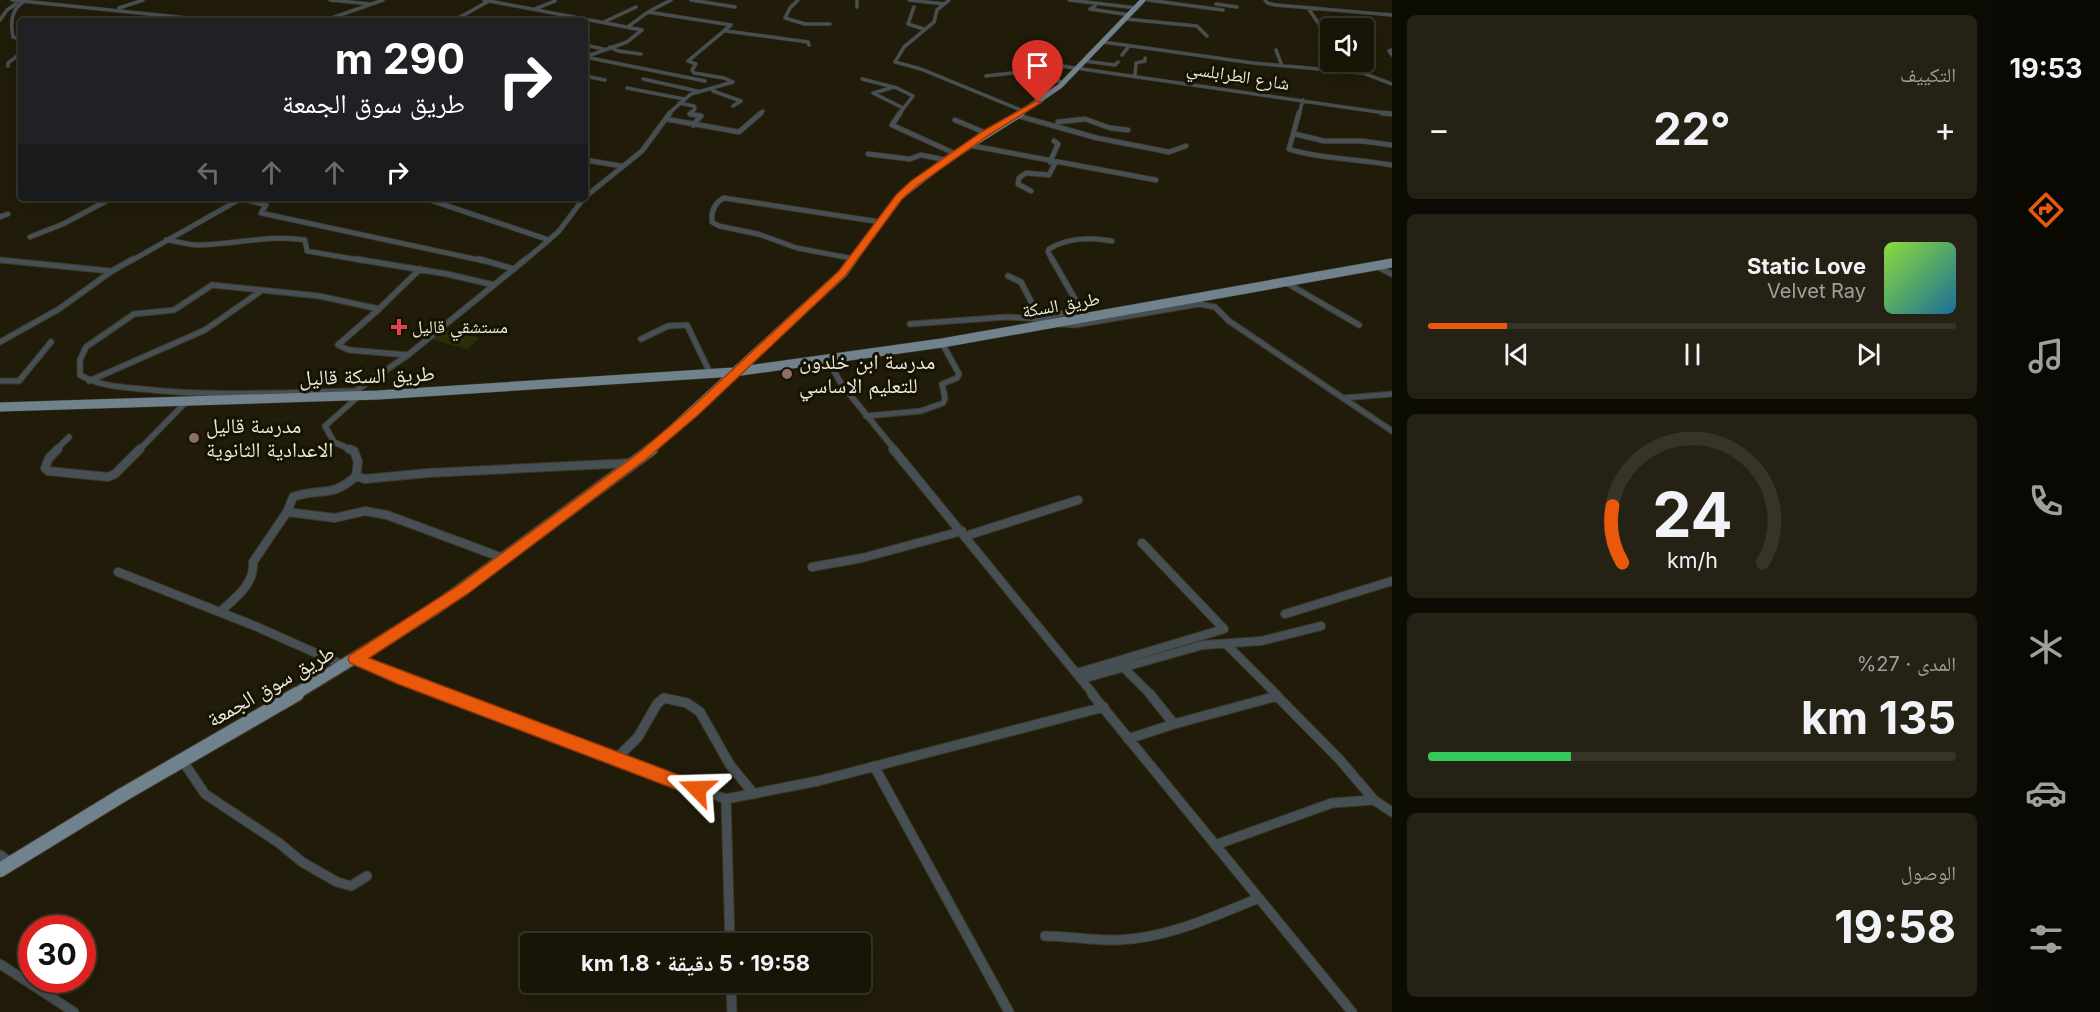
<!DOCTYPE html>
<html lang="ar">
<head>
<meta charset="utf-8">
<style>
	body { margin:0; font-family:Inter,"Noto Naskh Arabic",sans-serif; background:#252215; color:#f1f3f6; direction:rtl; height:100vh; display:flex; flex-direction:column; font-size:22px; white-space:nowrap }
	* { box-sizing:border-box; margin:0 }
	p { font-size:20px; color:#9f9f9b }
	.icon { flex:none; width:33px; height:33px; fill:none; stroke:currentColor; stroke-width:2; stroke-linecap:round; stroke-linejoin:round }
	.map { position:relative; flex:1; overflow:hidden; direction:ltr }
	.details { display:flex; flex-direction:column; gap:15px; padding:15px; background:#0d0c04; width:600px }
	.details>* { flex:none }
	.banner { position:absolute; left:18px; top:18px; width:570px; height:183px; border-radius:6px; box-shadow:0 6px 24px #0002,0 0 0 2px #363428; direction:rtl; background:#202124; color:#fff; overflow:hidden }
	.buttons { position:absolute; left:1320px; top:18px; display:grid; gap:12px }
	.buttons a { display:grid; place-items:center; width:54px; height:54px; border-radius:6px; background:#181507; box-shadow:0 6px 24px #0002,0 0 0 2px #363428; font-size:30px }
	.speed { position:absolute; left:18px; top:915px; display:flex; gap:12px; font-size:30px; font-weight:700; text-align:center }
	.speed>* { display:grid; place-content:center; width:78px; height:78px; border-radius:50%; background:#181507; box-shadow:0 6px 24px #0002,0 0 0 2px #363428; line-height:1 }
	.speed .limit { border:9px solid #d22; background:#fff; color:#111 }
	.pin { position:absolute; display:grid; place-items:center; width:51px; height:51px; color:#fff; margin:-62px -26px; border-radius:50% 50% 50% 0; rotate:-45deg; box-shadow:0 0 6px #0007 }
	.pin .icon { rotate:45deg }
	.me { position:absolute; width:66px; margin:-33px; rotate:292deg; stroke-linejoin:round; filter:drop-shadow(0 0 4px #0008) }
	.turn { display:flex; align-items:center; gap:21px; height:126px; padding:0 24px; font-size:27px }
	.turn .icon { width:78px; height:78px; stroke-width:2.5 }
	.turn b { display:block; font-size:42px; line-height:51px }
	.lanes { display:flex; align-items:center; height:57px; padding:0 24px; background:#0003; justify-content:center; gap:30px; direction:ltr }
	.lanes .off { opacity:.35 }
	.big { font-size:45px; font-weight:700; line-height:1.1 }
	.details .card { flex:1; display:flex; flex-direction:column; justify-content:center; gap:9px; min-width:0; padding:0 21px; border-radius:9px; background:#252215 }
	.details .dial { align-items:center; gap:0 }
	.dial svg { height:156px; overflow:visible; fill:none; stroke:#363428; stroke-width:7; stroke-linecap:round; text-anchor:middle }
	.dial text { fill:#f1f3f6; stroke:none }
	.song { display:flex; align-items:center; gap:18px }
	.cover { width:72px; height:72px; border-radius:9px; background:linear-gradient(135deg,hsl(90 70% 55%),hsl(200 70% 35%)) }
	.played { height:6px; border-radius:3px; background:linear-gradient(90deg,#ea580c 15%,#363428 15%) }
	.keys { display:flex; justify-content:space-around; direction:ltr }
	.heat { display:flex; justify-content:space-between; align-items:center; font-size:33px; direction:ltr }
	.charge { height:9px; border-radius:4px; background:linear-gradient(90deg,#34c759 27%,#363428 0) }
	.trip { position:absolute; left:520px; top:933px; width:351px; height:60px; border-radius:6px; background:#181507; box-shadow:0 6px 24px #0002,0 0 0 2px #363428; font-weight:700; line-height:60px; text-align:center; direction:rtl }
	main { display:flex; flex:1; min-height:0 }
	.menu { display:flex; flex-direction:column; width:108px; justify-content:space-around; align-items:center; background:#0a0803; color:#9f9f9b }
	.menu .icon { width:42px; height:42px }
	.menu .selected { color:#ea580c }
	.menu b { font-size:27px; color:#f1f3f6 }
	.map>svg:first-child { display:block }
</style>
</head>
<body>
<main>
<nav class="menu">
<b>19:53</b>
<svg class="icon selected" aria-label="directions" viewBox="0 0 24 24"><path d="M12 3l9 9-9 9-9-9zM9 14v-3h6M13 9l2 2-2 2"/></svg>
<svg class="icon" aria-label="music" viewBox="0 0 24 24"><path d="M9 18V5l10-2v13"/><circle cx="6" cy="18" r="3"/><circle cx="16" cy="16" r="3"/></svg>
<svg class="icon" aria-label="phone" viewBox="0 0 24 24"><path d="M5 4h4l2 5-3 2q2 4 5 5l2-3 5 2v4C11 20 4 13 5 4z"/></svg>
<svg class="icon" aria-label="climate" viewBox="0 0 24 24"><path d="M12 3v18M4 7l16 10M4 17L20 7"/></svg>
<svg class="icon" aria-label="car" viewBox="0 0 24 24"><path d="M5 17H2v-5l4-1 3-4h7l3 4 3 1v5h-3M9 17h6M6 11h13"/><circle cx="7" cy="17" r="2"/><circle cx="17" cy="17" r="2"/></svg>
<svg class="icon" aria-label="filters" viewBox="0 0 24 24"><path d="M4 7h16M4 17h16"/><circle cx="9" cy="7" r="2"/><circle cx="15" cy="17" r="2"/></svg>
</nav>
<section class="details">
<div class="card"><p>التكييف</p>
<div class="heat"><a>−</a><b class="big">22°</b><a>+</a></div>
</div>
<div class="card">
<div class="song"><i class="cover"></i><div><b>Static Love</b><p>Velvet Ray</p></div></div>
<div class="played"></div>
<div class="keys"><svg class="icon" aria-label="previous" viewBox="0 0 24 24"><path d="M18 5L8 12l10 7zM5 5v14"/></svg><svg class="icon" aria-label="pause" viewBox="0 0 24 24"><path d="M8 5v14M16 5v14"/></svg><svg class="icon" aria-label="next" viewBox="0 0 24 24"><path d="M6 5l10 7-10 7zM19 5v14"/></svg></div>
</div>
<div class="card dial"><svg viewBox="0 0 100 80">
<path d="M14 69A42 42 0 1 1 86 69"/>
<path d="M14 69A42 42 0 0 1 9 40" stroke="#ea580c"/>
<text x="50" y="56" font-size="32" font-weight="700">24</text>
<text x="50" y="72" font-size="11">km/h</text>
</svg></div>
<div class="card"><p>المدى · 27%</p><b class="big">135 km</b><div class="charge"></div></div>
<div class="card"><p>الوصول</p><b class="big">19:58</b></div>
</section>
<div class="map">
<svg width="1392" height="1012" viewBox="0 0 1392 1012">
	<rect width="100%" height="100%" fill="#201c09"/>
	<path fill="#2c2e0a" d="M 447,329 L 480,338 L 467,349 L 433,340 Z"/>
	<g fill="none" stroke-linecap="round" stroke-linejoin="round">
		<g stroke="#3d3927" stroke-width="4">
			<path id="minor-far4" d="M 12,0 L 217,21
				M 330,0 L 370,4
				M 484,0 L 642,30 L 627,42 L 585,57
				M 691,0 L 735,7
				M 798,0 L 790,8 L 785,18 L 805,24 L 830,24
				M 857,0 L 857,7
				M 909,0 L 944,4
				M 949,0 L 937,10 L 934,22 L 904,47 L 895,62 L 921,69 L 1023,111
				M 1069,0 L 1137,8
				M 1148,0 L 1223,10
				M 1265,0 L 1267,3 L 1276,5 L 1392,15
				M 1216,4 L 1237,7
				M 1095,6 L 1090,9 L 1130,15
				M 914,7 L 908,24 L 924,29
				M 119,8 L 143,0
				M 1308,8 L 1319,24 L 1344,28
				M 535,9 L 555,1
				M 648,12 L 731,25 L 688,61 L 696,64 L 692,70 L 694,73 L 724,78 L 733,82 L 691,94 L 668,114
				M 1126,19 L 1197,26 L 1207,36
				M 0,20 L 7,10 L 16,4
				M 323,21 L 383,0
				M 453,21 L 489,1
				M 604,22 L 636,7
				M 629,26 L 648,12 L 671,0
				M 726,31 L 808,42 L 809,45
				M 21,39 L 13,37 C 10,23 11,10 23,2
				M 1103,42 L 1253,63 L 1363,73 L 1392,84
				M 585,45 L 603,49
				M 610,47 L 618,51 L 641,54
				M 1276,50 L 1282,66
				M 1392,50 L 1389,51 L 1392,55
				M 1122,55 L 1129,46
				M 585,57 L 705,81
				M 1025,57 L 1027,61 L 1392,114
				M 1084,61 L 1115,65 L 1118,62
				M 8,66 L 8,63 L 21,53
				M 1187,72 L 1242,84
				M 1135,75 L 1136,63 L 1145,61 L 1145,58
				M 585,76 L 605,80
				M 986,76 L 1012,73 L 1064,82
				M 643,79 L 697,91
				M 862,79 L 897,88 L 913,96 L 899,114
				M 627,88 L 684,99
				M 891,88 L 873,93 L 903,108
				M 713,89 L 713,91 L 741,101 L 733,106
				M 679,103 L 694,106 L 695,109 L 690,114
				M 760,114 L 763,111
				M 1299,114 L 1303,100"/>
		</g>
		<g stroke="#3d3927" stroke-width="6">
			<path id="minor-far3" d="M 691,113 L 690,114 L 701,116 L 693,125
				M 900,113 L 892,125 L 956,154
				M 1299,113 L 1289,149 C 1320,159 1359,159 1392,165
				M 1382,113 L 1392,114
				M 1015,115 L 1097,138 L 1169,152 L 1186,146
				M 666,119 L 739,132 L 761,113
				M 955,120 L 986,133
				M 1058,122 L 1085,119 L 1110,128 L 1128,130
				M 1295,134 L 1324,141 L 1362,141 L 1392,145
				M 968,145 L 1156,180
				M 868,154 L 910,159 L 921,155 L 946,160
				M 585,160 L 622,166
				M 1050,162 L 1058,144 L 1054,141
				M 1031,191 L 1018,184 L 1019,178 L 1026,173 L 1049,175 L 1055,163
				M 585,197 L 642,151 L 670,113
				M 238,198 L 266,205 L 261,213 L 484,261
				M 424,198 L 549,240 L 524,261
				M 0,217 L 8,214
				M 30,237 L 63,224 L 112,198
				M 166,240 C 177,241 187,245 198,245 C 234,245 269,234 305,240 L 307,251 L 365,261
				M 549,240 L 559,231 L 584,198
				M 855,259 L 797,248 L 758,234 L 719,226 L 712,222 C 711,211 714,203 724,198 L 880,222
				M 0,260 L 5,261
				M 131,261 L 242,198
				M 1053,261 L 1048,252 L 1049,249 C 1068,237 1090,237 1112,241"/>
		</g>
		<g stroke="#3d3927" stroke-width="7">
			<path id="minor-far2" d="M 356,259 L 447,274 L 494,285
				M 479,259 L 514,269
				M 0,260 L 110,271
				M 1376,266 L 1392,274
				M 1008,276 L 1021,282 L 1042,323
				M 1285,282 L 1359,325
				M 379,309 L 420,269
				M 910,324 L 1007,317 L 1040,319 L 1076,310 L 1079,306 L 1052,259
				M 1060,324 L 1075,325 L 1199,304 L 1215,307 L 1229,321 L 1343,398
				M 641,339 L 668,326 L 687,325 L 710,373
				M 0,342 L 59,309 L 112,271 L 133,259
				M 827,359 L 842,385 L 895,450
				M 0,381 L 19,381 L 51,342
				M 89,381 L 205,330 L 261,291
				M 357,391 C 285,392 213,397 142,389 C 120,387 99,386 80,375 L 80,360 L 86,347 L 134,314 L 174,310 L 212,285 L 319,296 L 379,309 L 338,345 L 349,350 L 408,355
				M 354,392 L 408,355 L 526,259
				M 1392,394 L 1343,398 L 1392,431
				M 866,416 L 921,411 L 943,403 L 945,398 L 942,384 L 957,378 L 959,374 L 942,343
				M 56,450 L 69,437
				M 139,450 L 187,401
				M 352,450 L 334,442 L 325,426 L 359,396"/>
		</g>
		<g stroke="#3d3927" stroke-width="10">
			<path id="minor-far1" d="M 58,449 L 49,458 L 45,468 L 48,471 L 108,477 L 115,474 L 140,449
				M 349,449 L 354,451 L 358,462 L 356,476
				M 893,449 L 1094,695
				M 287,512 L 335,518 L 365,511 L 387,515 L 503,558
				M 966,536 L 1078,500
				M 812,567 L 862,558 L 962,531
				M 118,572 L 255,626 L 345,666
				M 220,612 C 235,598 255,584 253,562 L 287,512 L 293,497 C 321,487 331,499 356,476 L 365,479 L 428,473 L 631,463
				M 1285,614 L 1392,581
				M 1226,644 L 1277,695
				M 356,659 L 448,695
				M 1123,667 L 1151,695
				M 1077,673 L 1224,629 L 1142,543
				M 1082,679 L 1203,645 L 1261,641 L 1321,626"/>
		</g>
		<g stroke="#3d3927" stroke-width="11">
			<path id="minor" d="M 445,694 L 587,750 L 726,799 L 818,781 L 1104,707
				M 1092,694 L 1352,1012
				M 1275,694 L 1340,760 L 1374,800
				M 1174,724 L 1277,696
				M 1128,739 L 1174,724 L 1150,694
				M 616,759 L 638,737 L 657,704 L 664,698 L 687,703 L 700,712 L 730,765 L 754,794
				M 182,760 L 205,794 L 279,843 L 302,862 L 337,882 L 351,886 L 367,876
				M 874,766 L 1009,1012
				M 726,799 L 730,944
				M 1215,845 L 1332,803 L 1374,800 L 1392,812
				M 0,855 L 11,863
				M 1045,936 C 1070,936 1094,941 1119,940 C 1168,938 1214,916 1259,898
				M 0,964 L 74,1012
				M 731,982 L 732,1012"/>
		</g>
		<g stroke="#3d3927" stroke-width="6">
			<path id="primary-far4" d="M 1019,114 L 1060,86 L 1143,0"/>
		</g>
		<g stroke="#3d3927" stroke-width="8">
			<path id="primary-far3" d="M 852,261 L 899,197 L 946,160 L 1021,113"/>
		</g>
		<g stroke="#3d3927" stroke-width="10">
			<path id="primary-far2" d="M 0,407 L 378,395 L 734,372 L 942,343 L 1392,263
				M 650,450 L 843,273 L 853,259"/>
		</g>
		<g stroke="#3d3927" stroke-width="14">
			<path id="primary-far1" d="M 294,695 L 433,610 L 652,449"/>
		</g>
		<g stroke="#3d3927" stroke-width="16">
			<path id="primary" d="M 0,870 L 124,794 L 297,694"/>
		</g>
		<use href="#minor-far4" stroke="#464f54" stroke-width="3"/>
		<use href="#minor-far3" stroke="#464f54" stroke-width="4.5"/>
		<use href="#minor-far2" stroke="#464f54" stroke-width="5"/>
		<use href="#minor-far1" stroke="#464f54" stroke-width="8"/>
		<use href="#minor" stroke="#464f54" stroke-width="9"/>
		<use href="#primary-far4" stroke="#6f828d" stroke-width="5"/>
		<use href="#primary-far3" stroke="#6f828d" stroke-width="7"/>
		<use href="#primary-far2" stroke="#6f828d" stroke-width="9"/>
		<use href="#primary-far1" stroke="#6f828d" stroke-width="11"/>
		<use href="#primary" stroke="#6f828d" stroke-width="14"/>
	</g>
	<path fill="#ea580c" stroke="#983908" stroke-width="1.5" d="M 1036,101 L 1042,102 L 989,135 L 918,185 L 902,199 L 846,275 L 698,415 L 645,460 L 466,595 L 369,658 L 703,784 L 706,789 L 703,795 L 697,797 L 691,795 L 398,684 L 350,663 L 348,659 L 350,655 L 456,587 L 636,455 L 689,410 L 839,271 L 896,195 L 911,181 L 983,131 Z"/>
	<path fill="#e0444e" stroke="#171302" stroke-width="2" d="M396 318h6v6h6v6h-6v6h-6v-6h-6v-6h6z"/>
	<g fill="#8d6e63" stroke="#171302" stroke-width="2">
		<circle cx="787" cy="374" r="6"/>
		<circle cx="194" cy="438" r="6"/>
	</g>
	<g text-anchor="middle" stroke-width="6" stroke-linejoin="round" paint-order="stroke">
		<g font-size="18" fill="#eceade" stroke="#171302">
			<text transform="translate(1238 76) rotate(9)" y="6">شارع الطرابلسي</text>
			<text transform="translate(1061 305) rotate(-10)" y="6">طريق السكة</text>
		</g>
		<g font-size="18" fill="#eceade" stroke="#171302" text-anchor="start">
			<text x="412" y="333">مستشقي قاليل</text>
		</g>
		<g font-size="21" fill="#eceade" stroke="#171302" text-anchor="start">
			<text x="799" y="369">مدرسة ابن خلدون<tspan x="799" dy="24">للتعليم الاساسي</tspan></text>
			<text x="206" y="433">مدرسة قاليل<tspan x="206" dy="24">الاعدادية الثانوية</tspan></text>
		</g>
		<g font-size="21" fill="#eceade" stroke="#171302">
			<text transform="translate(367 376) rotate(-2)" y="7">طريق السكة قاليل</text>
			<text transform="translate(271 686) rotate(-30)" y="7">طريق سوق الجمعة</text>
		</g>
	</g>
</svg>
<div class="buttons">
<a><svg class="icon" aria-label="sound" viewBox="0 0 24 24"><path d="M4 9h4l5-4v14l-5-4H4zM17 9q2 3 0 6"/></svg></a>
</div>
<div class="speed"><div class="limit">30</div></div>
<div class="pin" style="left:1038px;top:102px;background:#d93025"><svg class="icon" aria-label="arrive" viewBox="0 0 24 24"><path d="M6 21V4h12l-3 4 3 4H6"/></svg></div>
<svg class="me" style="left:697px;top:789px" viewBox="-20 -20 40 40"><path d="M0-17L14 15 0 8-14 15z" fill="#ea580c" stroke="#fff" stroke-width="4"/></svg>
<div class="trip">19:58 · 5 دقيقة · 1.8 km</div>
<div class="banner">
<div class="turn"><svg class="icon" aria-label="right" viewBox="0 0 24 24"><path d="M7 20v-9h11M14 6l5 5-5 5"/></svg><div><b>290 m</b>طريق سوق الجمعة</div></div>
<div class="lanes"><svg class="icon off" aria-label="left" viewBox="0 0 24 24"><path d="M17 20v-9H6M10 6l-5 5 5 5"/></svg><svg class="icon off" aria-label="ahead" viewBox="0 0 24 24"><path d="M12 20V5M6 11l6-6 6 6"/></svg><svg class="icon off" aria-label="ahead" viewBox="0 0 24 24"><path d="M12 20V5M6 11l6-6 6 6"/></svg><svg class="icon" aria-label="right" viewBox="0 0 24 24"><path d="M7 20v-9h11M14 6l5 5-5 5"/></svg></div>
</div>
</div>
</main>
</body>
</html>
